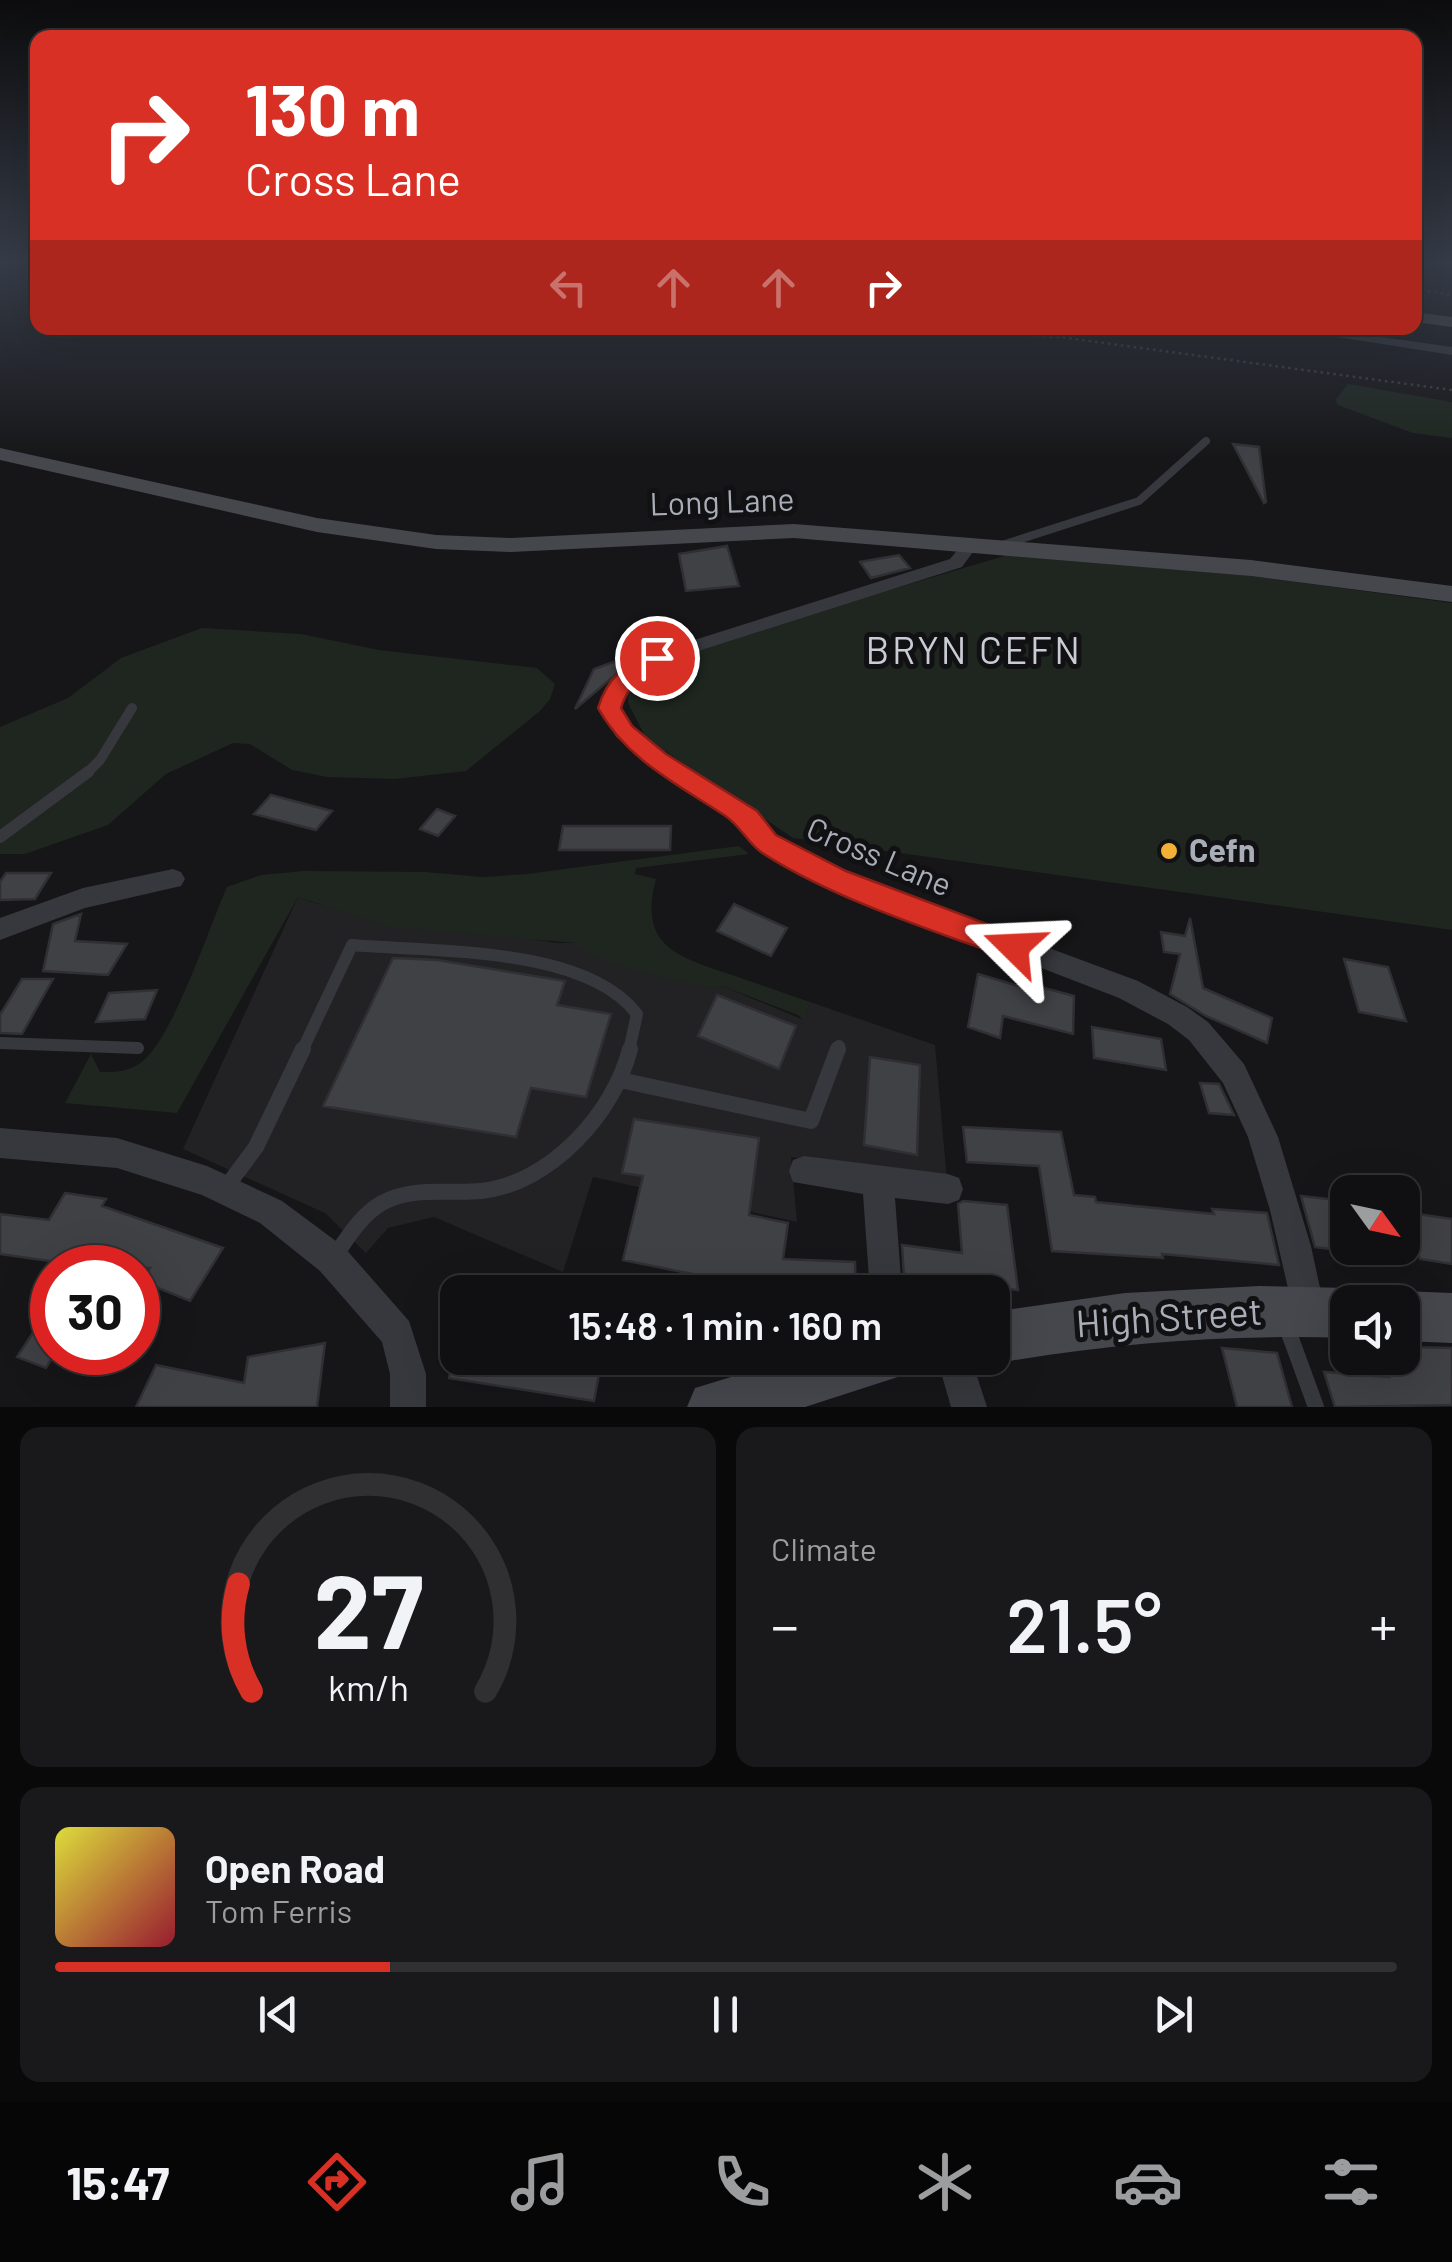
<!DOCTYPE html>
<html lang="en">
<head>
<meta charset="utf-8">
<style>
	body { margin:0; font-family:Barlow,sans-serif; background:#19191b; color:#f1f3f6; height:100vh; display:flex; flex-direction:column; font-size:38px; white-space:nowrap }
	* { box-sizing:border-box; margin:0 }
	p { font-size:32px; color:#9c9d9f }
	.icon { flex:none; width:55px; height:55px; fill:none; stroke:currentColor; stroke-width:2; stroke-linecap:round; stroke-linejoin:round }
	.map { position:relative; height:1407px; overflow:hidden }
	.details { display:flex; flex-direction:column; gap:20px; padding:20px; background:#09090a; flex:1 }
	.details>* { flex:none }
	.hud { position:absolute; left:30px; top:30px; width:1392px; height:305px; border-radius:20px; box-shadow:0 10px 40px #0002,0 0 0 2px #303032; background:#d93025; color:#fff; overflow:hidden }
	.needle { width:65px; rotate:123deg }
	.buttons { position:absolute; left:1330px; top:1175px; display:grid; gap:20px }
	.buttons a { display:grid; place-items:center; width:90px; height:90px; border-radius:20px; background:#101012; box-shadow:0 10px 40px #0002,0 0 0 2px #303032; font-size:50px }
	.speed { position:absolute; left:30px; top:1245px; display:flex; gap:20px; font-size:50px; font-weight:700; text-align:center }
	.speed>* { display:grid; place-content:center; width:130px; height:130px; border-radius:50%; background:#101012; box-shadow:0 10px 40px #0002,0 0 0 2px #303032; line-height:1 }
	.speed .limit { border:15px solid #d22; background:#fff; color:#111 }
	.pin { position:absolute; display:grid; place-items:center; width:85px; height:85px; color:#fff; margin:-42px; border:5px solid #fff; border-radius:50%; box-shadow:0 2px 10px #0007 }
	.me { position:absolute; width:110px; margin:-55px; rotate:291deg; stroke-linejoin:round; filter:drop-shadow(0 0 8px #0008) }
	.turn { display:flex; align-items:center; gap:35px; height:210px; padding:0 50px; font-size:45px }
	.turn .icon { width:130px; height:130px; stroke-width:2.5 }
	.turn b { display:block; font-size:70px; line-height:85px }
	.lanes { display:flex; align-items:center; height:95px; padding:0 50px; background:#0003; justify-content:center; gap:50px; direction:ltr }
	.lanes .off { opacity:.35 }
	.big { font-size:75px; font-weight:600; line-height:1.1 }
	.details .tile { flex:1; display:flex; flex-direction:column; justify-content:center; gap:15px; min-width:0; padding:0 35px; border-radius:20px; background:#19191b }
	.details .dial { align-items:center; gap:0 }
	.dial svg { height:260px; overflow:visible; fill:none; stroke:#303032; stroke-width:7; stroke-linecap:round; text-anchor:middle }
	.dial text { fill:#f1f3f6; stroke:none }
	.song { display:flex; align-items:center; gap:30px }
	.cover { width:120px; height:120px; border-radius:15px; background:linear-gradient(135deg,hsl(60 70% 55%),hsl(350 70% 35%)) }
	.played { height:10px; border-radius:5px; background:linear-gradient(90deg,#d93025 25%,#303032 25%) }
	.keys { display:flex; justify-content:space-around; direction:ltr }
	.heat { display:flex; justify-content:space-between; align-items:center; font-size:55px; direction:ltr }
	.details .tiles { flex:1; display:grid; gap:20px; grid-template-columns:1fr 1fr }
	.tile:last-child { grid-column:span 2 }
	.trip { position:absolute; left:440px; top:1275px; width:570px; height:100px; border-radius:20px; background:#101012; box-shadow:0 10px 40px #0002,0 0 0 2px #303032; font-weight:600; line-height:100px; text-align:center }
	.tab-bar { display:flex; height:160px; justify-content:space-around; align-items:center; background:#060607; color:#9c9d9f }
	.tab-bar .icon { width:70px; height:70px }
	.tab-bar .current { color:#d93025 }
	.tab-bar b { font-size:45px; color:#f1f3f6 }
	.map>svg:first-child { display:block }
</style>
</head>
<body>
<div class="map">
<svg width="1452" height="1407" viewBox="0 0 1452 1407">
	<rect width="100%" height="100%" fill="#161618"/>
	<path fill="#222225" d="M 298,897 L 318,904 L 556,943 L 576,943 L 604,959 L 651,974 L 716,989 L 722,986 L 804,1020 L 810,1002 L 935,1045 L 947,1181 L 791,1157 L 797,1222 L 593,1177 L 563,1272 L 434,1217 L 388,1228 L 366,1253 L 325,1213 L 183,1149 Z"/>
	<path fill="#1e261f" d="M 1348,384 L 1452,402 L 1452,438 L 1413,433 L 1338,405 L 1335,400 Z
		M 1011,554 L 1206,570 L 1452,603 L 1452,930 L 793,838 L 646,738 L 628,703 L 629,684 L 655,666 L 768,626 Z
		M 202,628 L 301,634 L 379,650 L 537,668 L 555,684 L 550,699 L 540,711 L 466,771 L 395,779 L 327,777 L 292,770 L 250,744 L 233,743 L 166,774 L 108,825 L 25,854 L 0,854 L 0,727 L 68,698 L 121,658 Z
		M 739,846 L 749,854 L 636,868 L 635,874 L 656,879 C 638,945 676,956 729,974 C 756,983 783,993 810,1002 L 804,1021 L 798,1015 L 722,986 L 716,989 C 680,980 601,969 576,943 L 390,927 L 298,897 L 177,1113 L 65,1103 L 91,1054 L 100,1072 C 118,1072 130,1072 144,1060 C 175,1032 208,930 227,887 L 261,875 L 304,871 L 425,872 L 482,877 L 527,874 Z"/>
	<path fill="#404145" stroke="#303034" stroke-width="2.5" d="M 1233,444 L 1259,447 L 1266,502 L 1264,503 Z
		M 727,546 L 739,586 L 686,591 L 679,554 Z
		M 899,555 L 910,568 L 871,578 L 860,562 Z
		M 638,653 L 639,655 L 575,709 L 594,669 Z
		M 271,795 L 332,811 L 316,830 L 254,814 Z
		M 437,809 L 455,816 L 438,836 L 420,829 Z
		M 563,826 L 671,826 L 670,850 L 559,850 Z
		M 6,873 L 51,873 L 35,899 L 0,900 L 0,882 Z
		M 734,904 L 787,928 L 771,956 L 717,931 Z
		M 81,914 L 75,941 L 127,944 L 108,975 L 43,971 L 53,924 Z
		M 1190,918 L 1203,988 L 1272,1018 L 1267,1043 L 1206,1016 L 1170,994 L 1180,954 L 1164,952 L 1161,932 L 1185,936 Z
		M 393,958 L 437,960 L 565,981 L 557,1005 L 611,1014 L 586,1097 L 531,1088 L 516,1137 L 323,1106 Z
		M 1344,959 L 1388,967 L 1406,1021 L 1359,1012 Z
		M 978,974 L 1025,988 L 1026,983 L 1074,996 L 1073,1034 L 1003,1016 L 1000,1038 L 968,1027 Z
		M 22,979 L 53,979 L 22,1034 L 0,1033 L 0,1015 Z
		M 157,990 L 145,1019 L 96,1022 L 109,993 Z
		M 717,995 L 796,1026 L 779,1069 L 698,1036 Z
		M 1092,1027 L 1161,1039 L 1166,1070 L 1094,1058 Z
		M 870,1057 L 920,1065 L 917,1155 L 864,1145 Z
		M 1200,1083 L 1219,1084 L 1234,1115 L 1209,1113 Z
		M 634,1119 L 759,1138 L 749,1215 L 788,1223 L 783,1259 L 855,1262 L 856,1292 L 715,1292 L 717,1279 L 623,1260 L 643,1176 L 622,1173 Z
		M 963,1127 L 1061,1132 L 1074,1195 L 1095,1197 L 1096,1202 L 1214,1214 L 1212,1209 L 1267,1213 L 1279,1265 L 1162,1254 L 1163,1258 L 1052,1251 L 1039,1166 L 967,1162 Z
		M 65,1193 L 106,1199 L 102,1206 L 223,1248 L 190,1301 L 141,1281 L 150,1268 L 102,1268 L 73,1257 L 70,1264 L 0,1254 L 0,1214 L 49,1220 Z
		M 1301,1196 L 1348,1201 L 1348,1251 L 1315,1247 Z
		M 963,1201 L 1007,1205 L 1018,1290 L 945,1283 L 945,1292 L 905,1292 L 902,1245 L 962,1253 L 958,1204 Z
		M 1404,1212 L 1452,1219 L 1452,1264 L 1420,1259 Z
		M 34,1331 L 52,1338 L 52,1358 L 46,1368 L 17,1357 Z
		M 325,1343 L 317,1407 L 136,1407 L 156,1365 L 244,1383 L 248,1357 Z
		M 1402,1347 L 1452,1348 L 1452,1405 L 1335,1407 L 1324,1372 L 1389,1377 L 1381,1358 L 1402,1358 Z
		M 1222,1348 L 1277,1353 L 1292,1407 L 1237,1407 Z
		M 454,1358 L 602,1358 L 594,1401 L 449,1378 Z"/>
	<g fill="none" stroke-linecap="round" stroke-linejoin="round">
		<path stroke="#3d3f44" stroke-width="2.5" stroke-dasharray="2.5 4" stroke-linecap="butt" d="M 1415,270 L 1452,268
			M 1415,289 L 1452,295
			M 803,328 L 1060,337 L 1452,390"/>
		<path stroke="#37383d" stroke-width="8" d="M 1002,545 L 1139,501 L 1206,441"/>
		<path stroke="#37383d" stroke-width="10" d="M 86,774 L 100,760 L 132,708"/>
		<path stroke="#37383d" stroke-width="12" d="M 0,837 L 88,772
			M 0,1043 L 138,1048
			M 302,1051 L 352,945 C 433,952 585,946 637,1014 L 629,1051
			M 837,1051 L 839,1046"/>
		<path stroke="#37383d" stroke-width="16" d="M 620,1080 L 811,1121 L 838,1049
			M 227,1186 L 256,1147 L 303,1049
			M 336,1254 C 349,1236 362,1214 382,1203 C 412,1186 449,1194 481,1191 C 550,1184 614,1113 630,1049
			M 1286,1325 L 1316,1407"/>
		<path fill="#37383d" fill-rule="evenodd" d="M 1294,328 L 1319,328 L 1452,347 L 1452,355 L 1299,331 Z
			M 970,540 L 978,545 L 962,567 L 664,662 L 634,682 L 620,708 L 631,727 L 666,755 L 756,812 L 774,836 L 844,872 L 1138,981 L 1187,1007 L 1208,1022 L 1244,1064 L 1278,1137 L 1311,1246 L 1325,1311 L 1320,1323 L 1308,1328 L 1296,1323 L 1270,1210 L 1248,1137 L 1223,1083 L 1189,1040 L 1168,1024 L 1119,998 L 828,886 L 758,848 L 740,824 L 650,765 L 616,737 L 600,708 L 615,679 L 650,654 L 950,559 L 964,542 Z
			M 173,869 L 181,872 L 185,879 L 181,886 L 85,908 L 0,940 L 0,918 L 83,888 Z
			M 0,1128 L 117,1138 L 207,1166 L 282,1201 L 344,1247 L 409,1321 L 426,1374 L 426,1407 L 390,1407 L 390,1374 L 382,1342 L 320,1271 L 260,1223 L 202,1195 L 117,1168 L 0,1158 Z
			M 804,1156 L 948,1174 L 959,1178 L 963,1189 L 959,1200 L 948,1204 L 895,1198 L 902,1292 L 870,1292 L 863,1194 L 793,1182 L 789,1171 L 793,1160 Z
			M 937,1358 L 971,1358 L 987,1407 L 951,1407 Z"/>
		<path fill="#45474d" fill-rule="evenodd" d="M 1415,312 L 1452,317 L 1452,327 L 1415,322 Z
			M 0,448 L 317,518 L 436,535 L 511,538 L 794,524 L 1251,560 L 1452,586 L 1452,602 L 1251,576 L 794,538 L 511,552 L 436,549 L 317,532 L 0,460 Z
			M 1259,1286 L 1348,1288 L 1366,1295 L 1369,1302 L 1348,1302 L 1348,1338 C 1228,1334 1110,1343 992,1364 L 977,1358 L 992,1358 L 992,1312 L 1125,1293 Z
			M 1402,1291 L 1452,1293 L 1452,1343 L 1402,1341 L 1402,1302 L 1382,1302 Z
			M 793,1358 L 909,1358 L 901,1376 L 805,1407 L 687,1407 L 695,1388 Z"/>
	</g>
	<linearGradient id="sky" x2="0" y2="1"><stop stop-color="#0c0c0d"/><stop offset="0.57" stop-color="#363c48"/><stop offset="1" stop-color="#363c48" stop-opacity="0"/></linearGradient>
	<rect width="1452" height="460" fill="url(#sky)"/>
	<path fill="#d93025" stroke="#8d1f18" stroke-width="2.5" d="M 657,651 L 668,658 C 650,678 629,679 621,708 L 632,726 L 666,754 L 757,811 L 776,835 L 846,871 L 1024,938 L 1029,947 L 1024,956 L 1014,960 C 934,931 831,898 761,852 C 747,842 740,825 724,815 C 677,784 626,759 598,708 C 607,678 627,660 657,651 Z"/>
	<circle fill="#f2b134" stroke="#111113" stroke-width="4" cx="1169" cy="851" r="10"/>
	<g text-anchor="middle" stroke-width="10" stroke-linejoin="round" paint-order="stroke">
		<g font-size="32" fill="#a8adb8" stroke="#111113">
			<text transform="translate(722 502) rotate(-2)" y="11">Long Lane</text>
			<text transform="translate(879 857) rotate(23)" y="11">Cross Lane</text>
		</g>
		<g font-size="32" font-weight="bold" fill="#a8adb8" stroke="#111113" text-anchor="start">
			<text x="1189" y="862">Cefn</text>
		</g>
		<g font-size="38" letter-spacing="2.5" fill="#c9ccd4" stroke="#111113">
			<text x="974" y="664">BRYN CEFN</text>
		</g>
		<g font-size="38" fill="#a8adb8" stroke="#111113">
			<text transform="translate(1169 1318) rotate(-4)" y="13">High Street</text>
		</g>
	</g>
</svg>
<div class="buttons">
<a><svg class="needle" viewBox="-14 -14 28 28"><path d="M0-13l5 13h-10z" fill="#e53935"/><path d="M0 13l5-13h-10z" fill="#9c9d9f"/></svg></a>
<a><svg class="icon" aria-label="sound" viewBox="0 0 24 24"><path d="M4 9h4l5-4v14l-5-4H4zM17 9q2 3 0 6"/></svg></a>
</div>
<div class="speed"><div class="limit">30</div></div>
<div class="pin" style="left:657px;top:658px;background:#d93025"><svg class="icon" aria-label="arrive" viewBox="0 0 24 24"><path d="M6 21V4h12l-3 4 3 4H6"/></svg></div>
<svg class="me" style="left:1014px;top:947px" viewBox="-20 -20 40 40"><path d="M0-17L14 15 0 8-14 15z" fill="#d93025" stroke="#fff" stroke-width="4"/></svg>
<div class="trip">15:48 · 1 min · 160 m</div>
<div class="hud">
<div class="turn"><svg class="icon" aria-label="right" viewBox="0 0 24 24"><path d="M7 20v-9h11M14 6l5 5-5 5"/></svg><div><b>130 m</b>Cross Lane</div></div>
<div class="lanes"><svg class="icon off" aria-label="left" viewBox="0 0 24 24"><path d="M17 20v-9H6M10 6l-5 5 5 5"/></svg><svg class="icon off" aria-label="ahead" viewBox="0 0 24 24"><path d="M12 20V5M6 11l6-6 6 6"/></svg><svg class="icon off" aria-label="ahead" viewBox="0 0 24 24"><path d="M12 20V5M6 11l6-6 6 6"/></svg><svg class="icon" aria-label="right" viewBox="0 0 24 24"><path d="M7 20v-9h11M14 6l5 5-5 5"/></svg></div>
</div>
</div>
<section class="details">
<div class="tiles">
<div class="tile dial"><svg viewBox="0 0 100 80">
<path d="M14 69A42 42 0 1 1 86 69"/>
<path d="M14 69A42 42 0 0 1 10 36" stroke="#d93025"/>
<text x="50" y="56" font-size="32" font-weight="700">27</text>
<text x="50" y="72" font-size="11">km/h</text>
</svg></div>
<div class="tile"><p>Climate</p>
<div class="heat"><a>−</a><b class="big">21.5°</b><a>+</a></div>
</div>
<div class="tile">
<div class="song"><i class="cover"></i><div><b>Open Road</b><p>Tom Ferris</p></div></div>
<div class="played"></div>
<div class="keys"><svg class="icon" aria-label="previous" viewBox="0 0 24 24"><path d="M18 5L8 12l10 7zM5 5v14"/></svg><svg class="icon" aria-label="pause" viewBox="0 0 24 24"><path d="M8 5v14M16 5v14"/></svg><svg class="icon" aria-label="next" viewBox="0 0 24 24"><path d="M6 5l10 7-10 7zM19 5v14"/></svg></div>
</div>
</div>
</section>
<nav class="tab-bar">
<b>15:47</b>
<svg class="icon current" aria-label="directions" viewBox="0 0 24 24"><path d="M12 3l9 9-9 9-9-9zM9 14v-3h6M13 9l2 2-2 2"/></svg>
<svg class="icon" aria-label="music" viewBox="0 0 24 24"><path d="M9 18V5l10-2v13"/><circle cx="6" cy="18" r="3"/><circle cx="16" cy="16" r="3"/></svg>
<svg class="icon" aria-label="phone" viewBox="0 0 24 24"><path d="M5 4h4l2 5-3 2q2 4 5 5l2-3 5 2v4C11 20 4 13 5 4z"/></svg>
<svg class="icon" aria-label="climate" viewBox="0 0 24 24"><path d="M12 3v18M4 7l16 10M4 17L20 7"/></svg>
<svg class="icon" aria-label="car" viewBox="0 0 24 24"><path d="M5 17H2v-5l4-1 3-4h7l3 4 3 1v5h-3M9 17h6M6 11h13"/><circle cx="7" cy="17" r="2"/><circle cx="17" cy="17" r="2"/></svg>
<svg class="icon" aria-label="filters" viewBox="0 0 24 24"><path d="M4 7h16M4 17h16"/><circle cx="9" cy="7" r="2"/><circle cx="15" cy="17" r="2"/></svg>
</nav>
</body>
</html>
